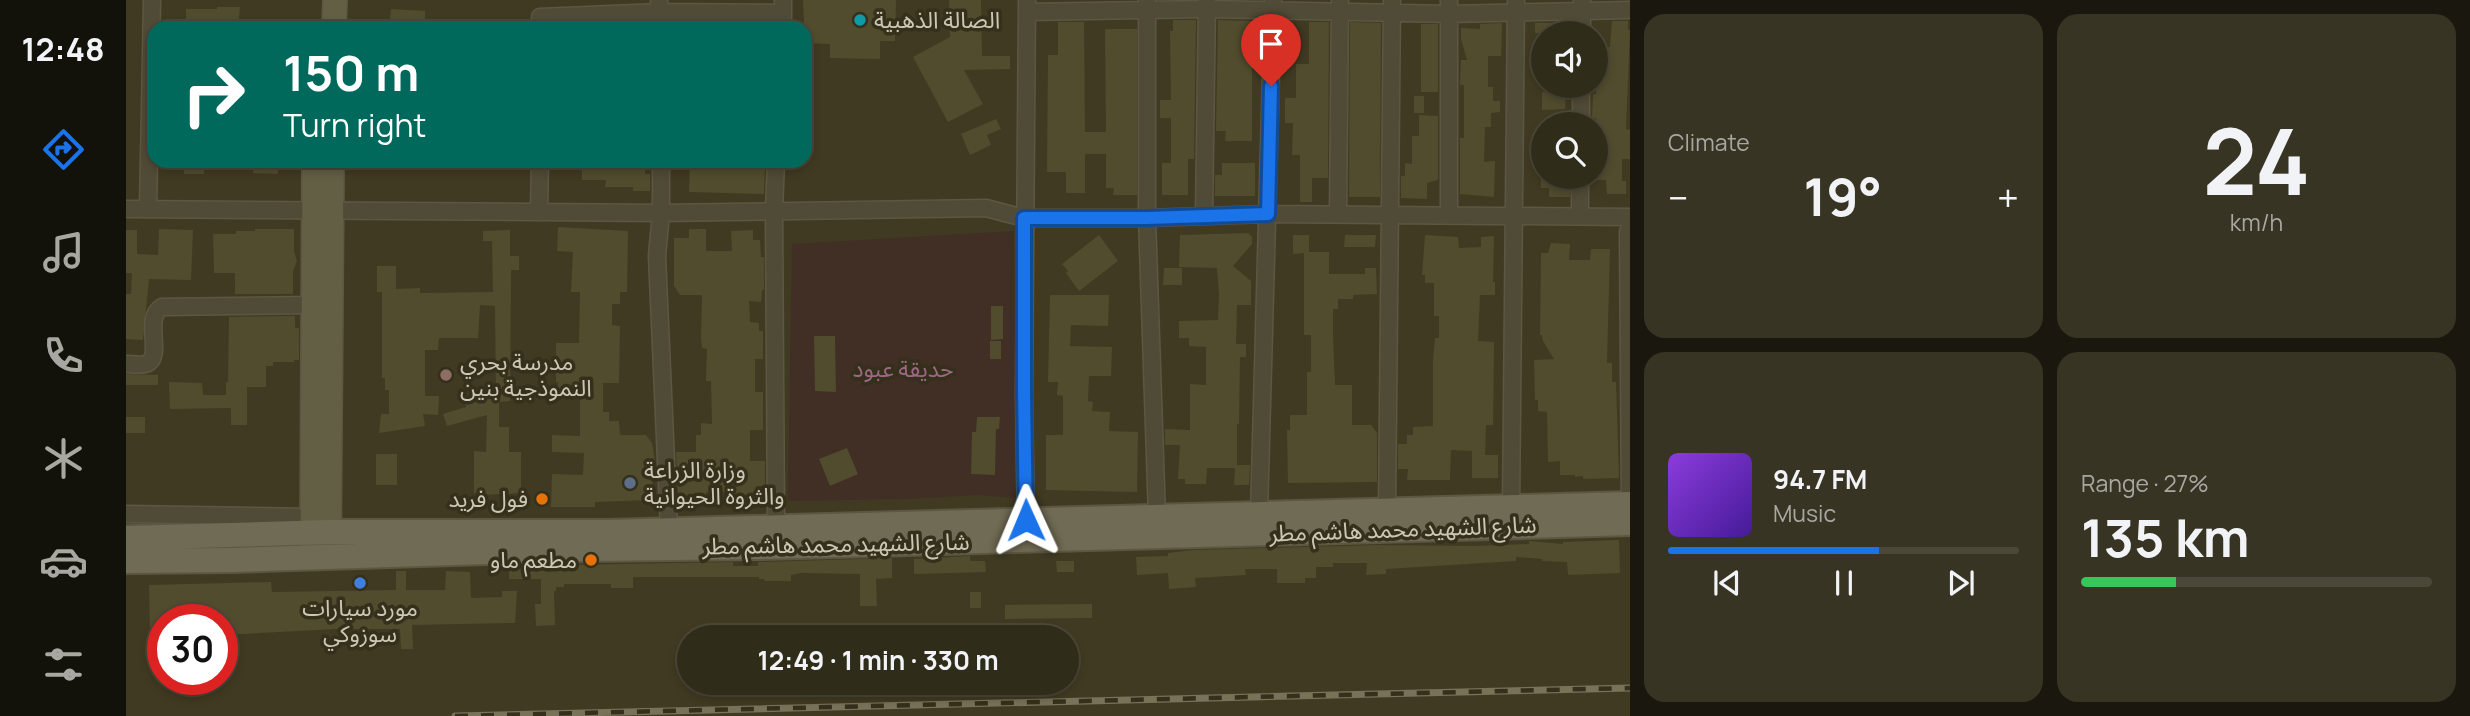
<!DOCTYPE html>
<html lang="en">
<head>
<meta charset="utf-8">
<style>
	body { margin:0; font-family:Manrope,"Noto Sans Arabic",sans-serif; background:#383423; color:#f1f3f6; height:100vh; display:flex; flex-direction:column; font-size:26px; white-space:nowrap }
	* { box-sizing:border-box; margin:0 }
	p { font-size:23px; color:#a8a7a2 }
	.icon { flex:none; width:38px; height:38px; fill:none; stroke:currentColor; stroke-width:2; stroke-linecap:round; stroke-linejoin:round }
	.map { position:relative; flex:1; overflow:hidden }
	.details { display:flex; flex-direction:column; gap:14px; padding:14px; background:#1a180e; width:840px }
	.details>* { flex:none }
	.top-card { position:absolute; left:21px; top:21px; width:665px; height:147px; border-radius:21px; box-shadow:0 4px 10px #0003,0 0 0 2px #4b4839; background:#00695c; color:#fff; overflow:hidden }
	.buttons { position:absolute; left:1405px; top:21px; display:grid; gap:14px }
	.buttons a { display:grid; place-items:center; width:77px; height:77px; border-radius:50%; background:#302c1a; box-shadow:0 4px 10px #0003,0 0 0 2px #4b4839; font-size:35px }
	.speed { position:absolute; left:21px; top:604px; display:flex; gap:14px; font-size:35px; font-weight:700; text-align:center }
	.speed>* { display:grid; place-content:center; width:91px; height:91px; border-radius:50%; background:#302c1a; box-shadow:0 4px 10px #0003,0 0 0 2px #4b4839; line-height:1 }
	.speed .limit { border:10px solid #d22; background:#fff; color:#111 }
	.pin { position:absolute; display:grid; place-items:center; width:60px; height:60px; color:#fff; margin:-72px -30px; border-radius:50% 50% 50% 0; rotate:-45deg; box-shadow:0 0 7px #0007 }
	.pin .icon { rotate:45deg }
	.me { position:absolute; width:77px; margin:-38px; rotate:359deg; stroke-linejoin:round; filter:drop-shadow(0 0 5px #0008) }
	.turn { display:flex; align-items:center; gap:24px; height:147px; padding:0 21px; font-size:32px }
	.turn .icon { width:91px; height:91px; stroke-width:2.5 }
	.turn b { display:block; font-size:49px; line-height:60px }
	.big { font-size:52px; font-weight:700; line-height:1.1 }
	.details .widget { flex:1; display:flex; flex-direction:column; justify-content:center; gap:10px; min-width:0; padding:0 24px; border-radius:21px; background:#383423 }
	.details .dial { align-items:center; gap:0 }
	.dial b { font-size:91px; line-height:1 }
	.song { display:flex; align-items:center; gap:21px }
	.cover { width:84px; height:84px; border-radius:10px; background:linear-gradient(135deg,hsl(270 70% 55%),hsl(260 70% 35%)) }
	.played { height:7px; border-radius:4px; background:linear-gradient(90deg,#1a73e8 60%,#4b4839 60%) }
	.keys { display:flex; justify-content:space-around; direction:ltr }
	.heat { display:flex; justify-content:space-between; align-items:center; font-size:38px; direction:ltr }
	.charge { height:10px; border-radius:5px; background:linear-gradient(90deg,#34c759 27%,#4b4839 0) }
	.details .tiles { flex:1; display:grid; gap:14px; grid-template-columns:repeat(2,1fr) }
	.trip { position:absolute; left:551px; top:625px; width:402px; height:70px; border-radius:35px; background:#302c1a; box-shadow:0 4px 10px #0003,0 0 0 2px #4b4839; font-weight:700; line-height:70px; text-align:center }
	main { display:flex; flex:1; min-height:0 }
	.tab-bar { display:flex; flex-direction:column; width:126px; justify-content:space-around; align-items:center; background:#13120a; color:#a8a7a2 }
	.tab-bar .icon { width:49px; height:49px }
	.tab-bar .selected { color:#1a73e8 }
	.tab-bar b { font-size:32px; color:#f1f3f6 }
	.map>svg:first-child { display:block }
</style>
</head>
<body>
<main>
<nav class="tab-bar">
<b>12:48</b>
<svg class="icon selected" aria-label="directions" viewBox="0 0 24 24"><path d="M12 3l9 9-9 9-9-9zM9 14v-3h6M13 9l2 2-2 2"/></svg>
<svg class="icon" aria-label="music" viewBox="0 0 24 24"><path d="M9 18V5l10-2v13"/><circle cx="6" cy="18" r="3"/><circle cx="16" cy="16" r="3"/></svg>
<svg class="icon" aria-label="phone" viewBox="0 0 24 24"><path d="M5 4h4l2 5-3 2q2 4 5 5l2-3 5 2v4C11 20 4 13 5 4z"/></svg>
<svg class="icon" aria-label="climate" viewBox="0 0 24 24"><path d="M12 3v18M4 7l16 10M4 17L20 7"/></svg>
<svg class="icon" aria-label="car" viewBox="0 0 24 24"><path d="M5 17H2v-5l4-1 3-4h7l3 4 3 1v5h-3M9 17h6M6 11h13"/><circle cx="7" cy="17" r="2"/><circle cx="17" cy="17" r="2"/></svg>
<svg class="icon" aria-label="filters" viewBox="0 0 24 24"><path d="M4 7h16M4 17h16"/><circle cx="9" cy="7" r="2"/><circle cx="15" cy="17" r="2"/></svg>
</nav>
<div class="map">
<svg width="1504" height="716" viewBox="0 0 1504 716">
	<rect width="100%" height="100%" fill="#403a22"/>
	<path fill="#412e24" d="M 888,231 L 890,498 L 853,495 L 778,499 L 662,501 L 666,244 Z"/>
	<path fill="#514c2e" d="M 677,0 L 770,0 L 769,41 L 754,41 L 754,59 L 704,58 L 704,44 L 679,43 Z
		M 823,0 L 855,0 L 856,56 L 884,56 L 884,69 L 838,70 L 857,104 L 822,122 L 787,57 L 824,37 Z
		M 91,7 L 114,7 L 112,28 L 60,28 L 60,9 L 91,9 Z
		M 265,9 L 299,11 L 299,24 L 264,20 Z
		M 1047,20 L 1070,20 L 1068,159 L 1062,159 L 1062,195 L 1036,195 L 1036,163 L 1045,163 L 1045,118 L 1034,118 L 1034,100 L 1045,100 L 1044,31 L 1047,31 Z
		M 1092,20 L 1126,21 L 1126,141 L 1099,141 L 1100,131 L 1090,131 Z
		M 1486,21 L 1502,21 L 1502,30 L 1504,30 L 1500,129 L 1504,130 L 1504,159 L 1496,159 L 1496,181 L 1500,181 L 1500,194 L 1481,194 L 1480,180 L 1470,180 L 1470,118 L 1466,118 L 1467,94 L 1470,94 L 1470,49 L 1484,47 Z
		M 932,22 L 958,22 L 959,132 L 980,132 L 979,29 L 1011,29 L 1011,195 L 987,195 L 988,188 L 980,188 L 980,154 L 959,154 L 959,193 L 940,193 L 940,172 L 921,172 L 922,55 L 932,55 Z
		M 1183,22 L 1203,22 L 1202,178 L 1186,178 L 1186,202 L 1174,202 L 1174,155 L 1166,155 L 1167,123 L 1159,123 L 1159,98 L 1170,98 L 1170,64 L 1183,64 Z
		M 1224,22 L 1255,23 L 1254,197 L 1223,197 Z
		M 1376,23 L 1375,56 L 1362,56 L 1362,87 L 1367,87 L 1367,101 L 1374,101 L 1374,112 L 1365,113 L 1365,127 L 1359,127 L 1358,162 L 1369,161 L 1368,197 L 1334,194 L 1334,138 L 1338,138 L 1338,85 L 1334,85 L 1335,60 L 1341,60 L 1335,39 L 1335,28 L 1354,29 L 1354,24 Z
		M 1409,23 L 1446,23 L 1446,33 L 1409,33 Z
		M 1295,24 L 1312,24 L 1312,92 L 1295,92 Z
		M 1416,92 L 1440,92 L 1439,109 L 1416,110 Z
		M 1288,96 L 1298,96 L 1298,113 L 1288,113 Z
		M 1293,115 L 1312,116 L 1312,180 L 1301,183 L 1301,199 L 1278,198 L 1275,198 L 1275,176 L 1279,176 L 1279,163 L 1286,164 L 1286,136 L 1293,136 Z
		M 870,119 L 875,129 L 861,135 L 865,145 L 844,155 L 835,134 Z
		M 58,161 L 78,161 L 78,174 L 58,174 Z
		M 128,161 L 152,161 L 152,174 L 127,173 Z
		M 467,161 L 519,161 L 519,174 L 524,174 L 524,191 L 507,191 L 507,187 L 479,187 L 480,180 L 456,180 L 456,162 Z
		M 564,161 L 598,161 L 598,165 L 639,166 L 638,194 L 563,192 Z
		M 1096,163 L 1129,163 L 1129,196 L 1089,196 L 1089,175 L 1096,175 Z
		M 1415,177 L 1444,177 L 1444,197 L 1423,197 L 1423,188 L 1415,188 Z
		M 432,227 L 502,231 L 501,292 L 494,292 L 494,304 L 486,304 L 486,325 L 494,326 L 493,383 L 477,383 L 477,412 L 483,412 L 483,421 L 493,421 L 494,435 L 520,435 L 526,443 L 530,468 L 527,464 L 526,500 L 469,502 L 469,507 L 425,507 L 426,474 L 457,475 L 458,453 L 426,452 L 426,435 L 454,436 L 454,393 L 432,394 L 432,382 L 430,382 L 430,343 L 453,343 L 454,292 L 445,292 L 447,252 L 431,251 Z
		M 33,229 L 67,230 L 65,280 L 23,279 L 17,340 L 0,339 L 0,294 L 5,294 L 6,273 L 0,273 L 0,230 L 11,230 L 11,254 L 32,255 Z
		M 129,229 L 168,229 L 168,252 L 171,261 L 167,271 L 167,294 L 109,294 L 109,273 L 88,273 L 87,234 L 110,234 L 110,231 L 129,231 Z
		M 563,229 L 580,229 L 580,251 L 606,251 L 605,231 L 627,230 L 627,240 L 634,240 L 635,257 L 638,257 L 638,290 L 636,290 L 635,302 L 623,301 L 624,322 L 633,323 L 633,331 L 637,331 L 637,359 L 629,359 L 629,392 L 637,392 L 637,430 L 624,430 L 624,461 L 639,461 L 639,486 L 630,486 L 630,497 L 606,497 L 606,492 L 580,492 L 580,498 L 552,497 L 550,452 L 570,452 L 570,435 L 575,435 L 575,423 L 586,424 L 585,381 L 580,381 L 581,349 L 576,348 L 575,339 L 576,295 L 554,295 L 548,286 L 548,238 L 563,238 Z
		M 384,230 L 384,256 L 393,256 L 393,270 L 385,270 L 384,401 L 373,402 L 373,427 L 383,427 L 383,452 L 395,452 L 395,493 L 358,495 L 358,493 L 348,493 L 348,451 L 360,452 L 361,415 L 321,426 L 317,414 L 340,407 L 340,397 L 370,397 L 369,306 L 354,305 L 352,338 L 313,338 L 312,350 L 299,350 L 299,396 L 313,396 L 312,415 L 297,414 L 299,426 L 253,433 L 255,414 L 263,414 L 263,390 L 259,390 L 259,378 L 256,378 L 256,292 L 251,292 L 251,266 L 270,266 L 270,289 L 294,288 L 294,293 L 367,292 L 366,241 L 357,241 L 357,231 Z
		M 1122,233 L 1126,237 L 1126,244 L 1107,266 L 1125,281 L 1125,305 L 1111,305 L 1110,344 L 1120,344 L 1120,357 L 1114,357 L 1113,424 L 1111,424 L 1111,465 L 1124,465 L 1123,485 L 1108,485 L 1109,468 L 1081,468 L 1080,484 L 1059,484 L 1059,479 L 1052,479 L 1054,445 L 1039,445 L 1039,429 L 1064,430 L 1064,384 L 1080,385 L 1080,347 L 1063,346 L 1063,338 L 1053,338 L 1053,321 L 1092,320 L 1093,294 L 1091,268 L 1053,267 L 1054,235 Z
		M 973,235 L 992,261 L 953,291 L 940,273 L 942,271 L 936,264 Z
		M 1167,235 L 1183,235 L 1183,252 L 1203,252 L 1203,274 L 1239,274 L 1239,268 L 1250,268 L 1251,294 L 1227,295 L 1227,299 L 1212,299 L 1212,309 L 1207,309 L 1207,338 L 1209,385 L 1226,385 L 1226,425 L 1245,425 L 1251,433 L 1251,482 L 1162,483 L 1161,430 L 1164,430 L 1164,415 L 1181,415 L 1181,372 L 1185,372 L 1185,335 L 1178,335 L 1178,253 L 1167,254 Z
		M 1219,235 L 1250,235 L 1249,247 L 1218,247 Z
		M 1299,235 L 1332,237 L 1333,248 L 1355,247 L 1355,237 L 1368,236 L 1367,282 L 1369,282 L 1369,295 L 1354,295 L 1352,341 L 1368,342 L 1367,425 L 1360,425 L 1359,455 L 1372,455 L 1372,478 L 1346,478 L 1346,451 L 1325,450 L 1324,480 L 1281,480 L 1282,469 L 1272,469 L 1272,444 L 1281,444 L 1281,435 L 1287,435 L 1287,427 L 1307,426 L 1307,361 L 1309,338 L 1313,338 L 1313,316 L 1308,316 L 1308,283 L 1299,283 L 1299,275 L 1296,275 Z
		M 1425,243 L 1444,244 L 1443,260 L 1464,260 L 1465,249 L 1484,249 L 1481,363 L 1486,363 L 1486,382 L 1490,382 L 1493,478 L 1457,479 L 1457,476 L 1449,477 L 1449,475 L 1434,475 L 1434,461 L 1422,462 L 1421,412 L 1412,411 L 1412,400 L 1409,400 L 1408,360 L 1428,359 L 1417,341 L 1416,335 L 1414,335 L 1415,253 L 1422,253 Z
		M 1038,268 L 1056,268 L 1056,285 L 1037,285 Z
		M 924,295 L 983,295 L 982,326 L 945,325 L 944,346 L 986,347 L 985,376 L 963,376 L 962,401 L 967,402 L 966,411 L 984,412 L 983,431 L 1012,432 L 1011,492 L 920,490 L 920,435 L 937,435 L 937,396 L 931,395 L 932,382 L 922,382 Z
		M 865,306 L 877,306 L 877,339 L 865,340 Z
		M 169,316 L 169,328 L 173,328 L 173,360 L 168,360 L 168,362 L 147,362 L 147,366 L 140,366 L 140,387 L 121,387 L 121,425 L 105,425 L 105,408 L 44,409 L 43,382 L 76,383 L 77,395 L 100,395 L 100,382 L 102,382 L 103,317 Z
		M 688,336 L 709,336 L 710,392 L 689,391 Z
		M 864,341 L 875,341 L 875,359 L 864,359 Z
		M 0,374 L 32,375 L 32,385 L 0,385 Z
		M 0,417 L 19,417 L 19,433 L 0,433 Z
		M 851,417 L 874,417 L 873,429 L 870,429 L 869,475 L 845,474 L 846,432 L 850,432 Z
		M 721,448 L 732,474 L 704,486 L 693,459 Z
		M 250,454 L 271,454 L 271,485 L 250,485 Z
		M 1493,540 L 1494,573 L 1442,575 L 1441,562 L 1416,561 L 1416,559 L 1390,557 L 1390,561 L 1260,569 L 1260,574 L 1240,575 L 1241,563 L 1207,563 L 1207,567 L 1190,567 L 1190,578 L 1179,578 L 1179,583 L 1151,583 L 1151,569 L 1119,569 L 1120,575 L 1069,578 L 1070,587 L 1043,589 L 1042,573 L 1011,575 L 1010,557 L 1042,556 L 1042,553 L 1067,550 L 1251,545 L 1349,546 L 1403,544 L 1403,541 L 1437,544 L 1437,542 Z
		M 844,556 L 844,561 L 859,561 L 860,572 L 788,574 L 788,559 Z
		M 766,558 L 766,578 L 750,579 L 751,606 L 734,606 L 734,574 L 674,573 L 665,575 L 665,581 L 639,581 L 638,579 L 633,579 L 633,577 L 507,577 L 507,588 L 485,588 L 485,584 L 438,584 L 438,587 L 430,587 L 430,591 L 428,591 L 429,625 L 410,626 L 409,604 L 415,604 L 415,579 L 383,579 L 383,566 L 607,562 L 607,566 L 632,566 L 632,562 Z
		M 930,561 L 948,561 L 948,572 L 931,572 Z
		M 270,571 L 280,571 L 280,590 L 319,590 L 320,571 L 344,572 L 345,598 L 376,597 L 376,591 L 391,591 L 389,623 L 286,625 L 287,649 L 275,649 L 274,629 L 211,629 L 96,635 L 96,620 L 37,620 L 37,637 L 24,637 L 23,585 L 145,582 L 146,592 L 270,590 Z
		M 844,592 L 855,592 L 855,608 L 844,608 Z
		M 966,604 L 966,618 L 879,619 L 879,605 Z"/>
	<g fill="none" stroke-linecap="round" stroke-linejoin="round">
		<g stroke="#5c5742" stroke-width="19">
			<path id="street" d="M 533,0 L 534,28
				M 1021,0 L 1021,218 L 1031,517
				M 901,12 L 1081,9 L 1323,14 L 1504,10
				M 414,17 L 534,12 L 657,13
				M 657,28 L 657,0
				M 1456,33 L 1456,0
				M 1455,124 L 1455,86
				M 535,161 L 535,213 L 531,256 L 543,529
				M 650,161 L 648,211 L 650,527
				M 0,209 L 535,213 L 860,208 L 898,218 L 1021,218 L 1142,214 L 1504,217
				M 22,209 L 26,0
				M 413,211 L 414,161
				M 1212,214 L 1214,0
				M 1323,215 L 1323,0
				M 1078,216 L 1081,0
				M 1454,216 L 1454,177
				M 1504,228 L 1502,232 L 1504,509
				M 0,364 C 6,364 17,366 22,363 C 37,354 17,318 36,307 L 187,305
				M 1385,507 L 1390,0
				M 1261,511 L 1266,0
				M 0,514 L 185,517
				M 1133,514 L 1147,0
				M 900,530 L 898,393 L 901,0"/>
		</g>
		<g stroke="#5c5742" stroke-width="26">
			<path id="secondary" d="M 208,28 L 209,0
				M 186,550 L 188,161
				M 203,550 L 206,161"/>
		</g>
		<g stroke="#5c5742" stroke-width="28">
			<path id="primary" d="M 0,538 L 203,532 L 482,532 L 1504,504
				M 0,561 L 106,560 L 460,549 L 635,547 L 1504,523"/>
		</g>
		<use href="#street" stroke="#504b36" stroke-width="16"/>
		<use href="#secondary" stroke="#635f44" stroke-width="23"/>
		<use href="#primary" stroke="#706b54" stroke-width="24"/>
		<g stroke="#777258" stroke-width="7">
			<path id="rail" d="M 329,716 L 1504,688"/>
		</g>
		<use href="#rail" stroke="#34301b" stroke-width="4.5" stroke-dasharray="13" stroke-linecap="butt"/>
	</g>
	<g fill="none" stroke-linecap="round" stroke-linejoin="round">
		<g stroke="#114b97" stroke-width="18">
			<path id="route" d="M 900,520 L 898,393 L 898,218 L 1021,218 L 1142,214 L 1145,86"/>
		</g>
		<use href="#route" stroke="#1a73e8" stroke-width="12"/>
	</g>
	<circle fill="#0f9aa8" stroke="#34301b" stroke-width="2.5" cx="734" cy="20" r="7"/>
	<circle fill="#8d6e63" stroke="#34301b" stroke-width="2.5" cx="320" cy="375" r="7"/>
	<circle fill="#5c6f8a" stroke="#34301b" stroke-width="2.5" cx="504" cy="483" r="7"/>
	<g fill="#e8710a" stroke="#34301b" stroke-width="2.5">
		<circle cx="416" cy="499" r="7"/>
		<circle cx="465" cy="560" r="7"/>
	</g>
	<circle fill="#3f7fe0" stroke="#34301b" stroke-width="2.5" cx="234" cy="583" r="7"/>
	<g text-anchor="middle" stroke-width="7" stroke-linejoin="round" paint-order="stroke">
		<g font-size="23" fill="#cbc7b2" stroke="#34301b" text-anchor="start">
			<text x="748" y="28">الصالة الذهبية</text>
			<text x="334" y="370">مدرسة بحري<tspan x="334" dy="26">النموذجية بنين</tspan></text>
			<text x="518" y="478">وزارة الزراعة<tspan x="518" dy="26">والثروة الحيوانية</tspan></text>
			<text x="402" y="507" text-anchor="end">فول فريد</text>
			<text x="451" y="568" text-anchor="end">مطعم ماو</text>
			<text x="234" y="616" text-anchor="middle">مورد سيارات<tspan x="234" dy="26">سوزوكي</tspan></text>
		</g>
		<g font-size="23" fill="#9e6784" stroke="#34301b">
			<text x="777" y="377">حديقة عبود</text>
		</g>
		<g font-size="23" fill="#cbc7b2" stroke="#34301b">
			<text transform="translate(1277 529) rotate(-2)" y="8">شارع الشهيد محمد هاشم مطر</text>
			<text transform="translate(710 544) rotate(-1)" y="8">شارع الشهيد محمد هاشم مطر</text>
		</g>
	</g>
</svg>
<div class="buttons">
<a><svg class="icon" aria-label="sound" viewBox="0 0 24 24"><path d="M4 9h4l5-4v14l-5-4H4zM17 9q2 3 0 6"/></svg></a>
<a><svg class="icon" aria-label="search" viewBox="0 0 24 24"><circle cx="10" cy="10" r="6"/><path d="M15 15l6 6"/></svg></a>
</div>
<div class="speed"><div class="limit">30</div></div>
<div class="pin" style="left:1145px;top:86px;background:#d93025"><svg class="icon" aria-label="arrive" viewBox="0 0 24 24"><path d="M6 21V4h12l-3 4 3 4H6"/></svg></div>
<svg class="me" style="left:900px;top:520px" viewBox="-20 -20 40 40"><path d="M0-17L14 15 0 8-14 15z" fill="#1a73e8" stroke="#fff" stroke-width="4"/></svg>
<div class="trip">12:49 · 1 min · 330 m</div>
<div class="top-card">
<div class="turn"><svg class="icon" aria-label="right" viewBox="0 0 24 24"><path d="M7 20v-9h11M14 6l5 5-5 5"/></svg><div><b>150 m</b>Turn right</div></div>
</div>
</div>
<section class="details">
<div class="tiles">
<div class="widget"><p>Climate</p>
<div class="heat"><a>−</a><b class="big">19°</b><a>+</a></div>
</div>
<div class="widget dial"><b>24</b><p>km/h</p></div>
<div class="widget">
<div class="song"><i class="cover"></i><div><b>94.7 FM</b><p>Music</p></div></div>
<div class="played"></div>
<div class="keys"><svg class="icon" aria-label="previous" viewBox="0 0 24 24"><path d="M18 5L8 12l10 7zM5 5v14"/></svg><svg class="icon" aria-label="pause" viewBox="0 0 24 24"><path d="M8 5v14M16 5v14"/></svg><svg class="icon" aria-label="next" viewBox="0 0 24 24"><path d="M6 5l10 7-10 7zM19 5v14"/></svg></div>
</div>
<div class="widget"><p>Range · 27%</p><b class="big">135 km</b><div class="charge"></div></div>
</div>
</section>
</main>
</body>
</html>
